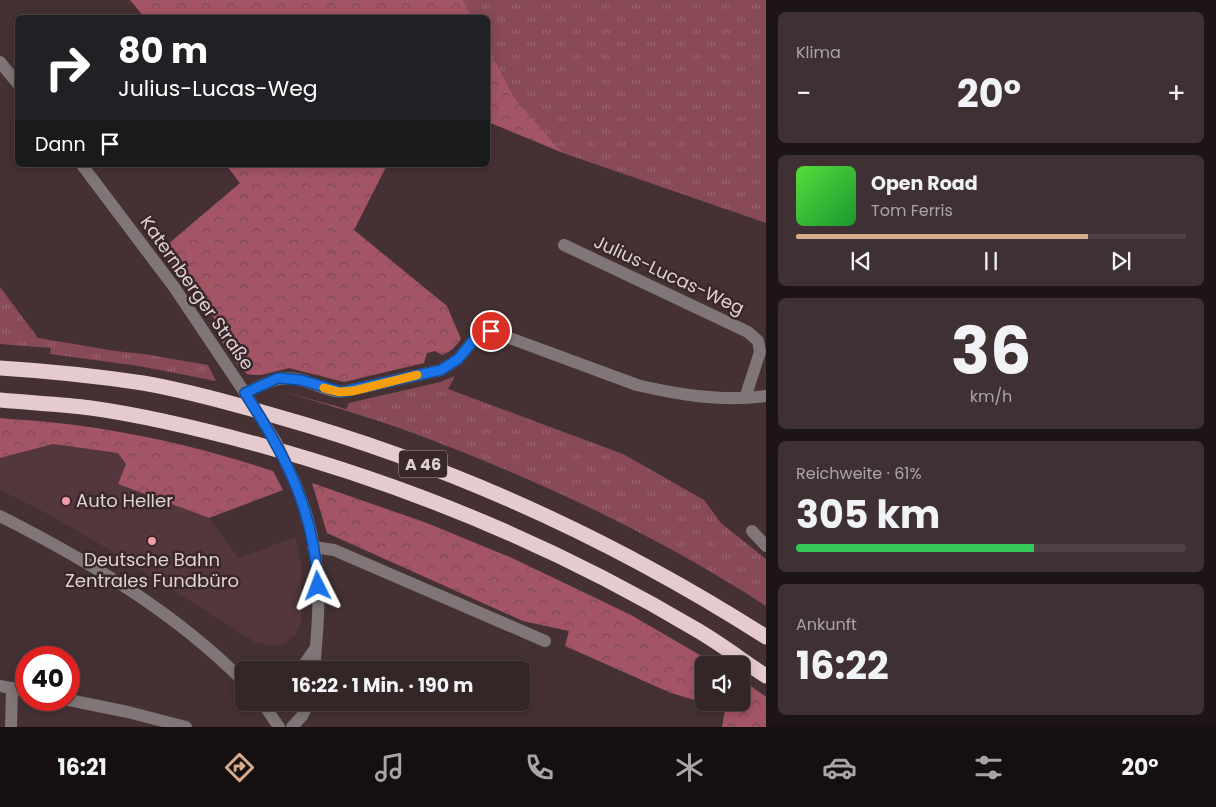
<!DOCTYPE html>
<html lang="de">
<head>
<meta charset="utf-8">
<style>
	body { margin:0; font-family:Poppins,sans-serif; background:#3f3133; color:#f1f3f6; height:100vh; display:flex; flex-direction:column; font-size:19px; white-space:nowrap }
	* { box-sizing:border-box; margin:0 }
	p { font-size:16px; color:#a9a5a7 }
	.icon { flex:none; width:28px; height:28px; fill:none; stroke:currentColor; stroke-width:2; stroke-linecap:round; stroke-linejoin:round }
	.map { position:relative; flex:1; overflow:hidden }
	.side { display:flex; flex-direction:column; gap:12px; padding:12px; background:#1d1415; width:450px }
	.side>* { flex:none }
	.hud { position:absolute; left:15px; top:15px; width:475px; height:152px; border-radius:8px; box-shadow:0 2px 12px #0003,0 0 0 1px #4e4244; background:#202124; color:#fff; overflow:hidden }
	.tools { position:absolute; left:695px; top:656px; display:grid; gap:10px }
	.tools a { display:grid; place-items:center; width:55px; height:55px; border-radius:8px; background:#342527; box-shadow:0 2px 12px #0003,0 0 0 1px #4e4244; font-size:25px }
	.speed { position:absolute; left:15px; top:646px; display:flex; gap:10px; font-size:25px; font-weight:700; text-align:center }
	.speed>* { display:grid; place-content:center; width:65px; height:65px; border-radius:50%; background:#342527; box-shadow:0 2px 12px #0003,0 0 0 1px #4e4244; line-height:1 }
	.speed .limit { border:8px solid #d22; background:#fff; color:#111 }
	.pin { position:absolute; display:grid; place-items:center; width:42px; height:42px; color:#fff; margin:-21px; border:2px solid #fff; border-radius:50%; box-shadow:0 1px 5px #0007 }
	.me { position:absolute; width:55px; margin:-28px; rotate:357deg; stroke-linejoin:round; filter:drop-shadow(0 0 4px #0008) }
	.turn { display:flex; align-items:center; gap:18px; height:105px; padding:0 20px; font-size:22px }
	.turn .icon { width:65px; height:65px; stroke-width:2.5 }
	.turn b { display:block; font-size:35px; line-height:42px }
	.then { display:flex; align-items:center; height:48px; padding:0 20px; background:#0003; gap:10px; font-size:19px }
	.big { font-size:38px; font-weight:700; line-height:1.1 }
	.side .card { flex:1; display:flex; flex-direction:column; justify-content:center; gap:8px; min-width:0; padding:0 18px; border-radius:8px; background:#3f3133 }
	.side .dial { align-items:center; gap:0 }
	.dial b { font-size:65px; line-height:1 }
	.song { display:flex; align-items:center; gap:15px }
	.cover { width:60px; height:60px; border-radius:8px; background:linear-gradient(135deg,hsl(110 70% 55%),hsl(130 70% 35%)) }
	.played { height:5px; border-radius:2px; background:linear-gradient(90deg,#d6ab8b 75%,#4e4244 75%) }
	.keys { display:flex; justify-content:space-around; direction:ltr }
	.heat { display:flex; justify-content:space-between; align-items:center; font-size:28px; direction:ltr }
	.charge { height:8px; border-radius:4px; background:linear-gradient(90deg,#34c759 61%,#4e4244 0) }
	.trip { position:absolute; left:235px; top:661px; width:295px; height:50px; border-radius:8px; background:#342527; box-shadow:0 2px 12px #0003,0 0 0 1px #4e4244; font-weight:700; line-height:50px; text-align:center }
	.tab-bar { display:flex; height:80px; justify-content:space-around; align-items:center; background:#150f10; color:#a9a5a7 }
	.tab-bar .icon { width:35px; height:35px }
	.tab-bar .active { color:#d6ab8b }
	.tab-bar b { font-size:22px; color:#f1f3f6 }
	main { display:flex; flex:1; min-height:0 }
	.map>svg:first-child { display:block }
</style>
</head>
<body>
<main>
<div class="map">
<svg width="766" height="727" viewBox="0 0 766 727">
	<defs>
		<pattern id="grass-tufts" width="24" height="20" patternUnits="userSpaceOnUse" patternTransform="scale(1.25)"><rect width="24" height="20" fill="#884a56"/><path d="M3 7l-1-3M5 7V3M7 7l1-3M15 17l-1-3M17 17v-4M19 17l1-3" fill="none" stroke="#98636d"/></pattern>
		<pattern id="forest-crowns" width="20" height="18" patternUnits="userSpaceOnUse" patternTransform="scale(1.25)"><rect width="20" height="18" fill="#a45565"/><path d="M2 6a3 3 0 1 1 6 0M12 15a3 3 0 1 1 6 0" fill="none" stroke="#784b54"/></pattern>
	</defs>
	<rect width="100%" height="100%" fill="#453134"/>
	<path fill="#53373c" d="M 53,444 L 118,453 L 126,464 L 118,484 L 209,518 L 238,558 L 296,537 L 301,567 L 301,620 L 296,634 L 284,644 L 270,646 L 255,642 L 95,541 L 44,512 L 0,490 L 0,458 Z"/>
	<path fill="url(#grass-tufts)" d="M 463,0 L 766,0 L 766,223 L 563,153 L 514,97 L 488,47 L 488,18 L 472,17 Z
		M 0,287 L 38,338 L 115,351 L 144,354 L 208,365 L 216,381 L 139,366 L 50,354 L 51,348 L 0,344 Z
		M 455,376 L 448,389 L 623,454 L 704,500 L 721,523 L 766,559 L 766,606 C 663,539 551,486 437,442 C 386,422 334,407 282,391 L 346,409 L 349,403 L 440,382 Z"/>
	<path fill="url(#forest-crowns)" d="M 130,0 L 463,0 L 472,17 L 144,17 Z
		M 488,47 L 514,97 L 563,153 L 488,122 Z
		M 226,165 L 387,165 L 354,230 L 447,306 L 461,339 C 455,347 451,352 442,355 L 435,351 L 427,353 L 424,363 L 344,382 L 289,368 L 261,375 L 253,375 L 247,374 L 239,367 L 218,335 L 220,327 L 192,286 L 185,284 L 161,250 L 240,183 Z
		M 0,418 C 38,421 76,424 114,431 C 168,440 221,454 273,471 L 283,490 L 209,518 L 118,484 L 126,464 L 118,453 L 53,444 L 0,458 Z
		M 312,483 L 427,523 L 512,558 L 631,615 L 717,665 L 704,665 L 704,702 L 741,702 L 741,679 L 766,697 L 766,727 L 722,727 L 725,709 L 671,693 L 565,646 L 569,631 L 523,621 L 327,533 Z"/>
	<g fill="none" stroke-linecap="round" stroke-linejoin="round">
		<path stroke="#807677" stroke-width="12" d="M 0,62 L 18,84
			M 82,165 L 174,287 L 245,393 C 268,382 283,373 308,382 C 319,386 330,391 342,392 L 441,370 L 458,359 L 478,335 L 491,331 L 637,385 C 679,395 723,402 766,396
			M 564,245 L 748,332 L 758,341 L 760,352 L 745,398
			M 295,483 C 305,507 313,535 316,561 C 321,597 317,635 314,670
			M 0,516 C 87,560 175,612 244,682
			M 752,531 L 766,546
			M 313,547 L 334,550 L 545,641
			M 300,670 L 315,649
			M 0,686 L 26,691
			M 69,700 L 128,712 L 186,727
			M 262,702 L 279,727
			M 11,727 L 12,688
			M 292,727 L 302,716 L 309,702"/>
		<path stroke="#e5cbcf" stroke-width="15" d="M 0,368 C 48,371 96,376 143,383 C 189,391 235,404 279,417 C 453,466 614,540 766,637
			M 0,400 C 30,403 61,404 91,408 C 148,416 205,430 260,445 C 414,487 561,549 697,630 C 721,644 743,661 766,676"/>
		<path stroke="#807677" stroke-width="12" d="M 245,393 L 276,442 L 295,483"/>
	</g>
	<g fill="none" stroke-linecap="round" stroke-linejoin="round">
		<g stroke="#114b97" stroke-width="12">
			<path id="route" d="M 318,586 C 314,510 286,456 245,393 L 278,378 L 301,380 L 342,392 L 441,370 L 458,359 L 478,335 L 491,331"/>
		</g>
		<use href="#route" stroke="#1a73e8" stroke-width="9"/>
		<path stroke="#f59e0b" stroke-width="9" d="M 324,388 L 339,392 L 353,391 L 417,375"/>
	</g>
	<g fill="#f39aaa" stroke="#3a272a" stroke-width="2">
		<circle cx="66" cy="501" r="5"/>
		<circle cx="152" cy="541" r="5"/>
	</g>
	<g text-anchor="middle" stroke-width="5" stroke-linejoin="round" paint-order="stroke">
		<rect fill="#3a272a" stroke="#ae9fa1" stroke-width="1" x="399" y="450.5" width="48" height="27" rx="4"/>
		<g font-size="16" font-weight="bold" fill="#dfd2d4">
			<text x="423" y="470">A 46</text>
		</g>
		<g font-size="18" fill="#dfd2d4" stroke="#3a272a">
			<text transform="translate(669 275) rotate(25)" y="6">Julius-Lucas-Weg</text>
			<text transform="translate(197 293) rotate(55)" y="6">Katernberger Straße</text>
		</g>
		<g font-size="18" fill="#dfd2d4" stroke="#3a272a" text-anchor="start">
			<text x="76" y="507">Auto Heller</text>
			<text x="152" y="566" text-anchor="middle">Deutsche Bahn<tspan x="152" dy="21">Zentrales Fundbüro</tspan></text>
		</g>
	</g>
</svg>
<div class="tools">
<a><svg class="icon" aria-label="sound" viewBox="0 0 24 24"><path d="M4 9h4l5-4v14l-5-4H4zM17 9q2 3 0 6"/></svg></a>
</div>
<div class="speed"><div class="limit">40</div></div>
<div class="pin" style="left:491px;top:331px;background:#d93025"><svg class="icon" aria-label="arrive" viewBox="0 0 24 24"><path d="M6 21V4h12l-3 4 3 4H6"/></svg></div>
<svg class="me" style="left:318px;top:586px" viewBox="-20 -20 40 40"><path d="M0-17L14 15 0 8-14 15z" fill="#1a73e8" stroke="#fff" stroke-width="4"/></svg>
<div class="trip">16:22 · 1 Min. · 190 m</div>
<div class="hud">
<div class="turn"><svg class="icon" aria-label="right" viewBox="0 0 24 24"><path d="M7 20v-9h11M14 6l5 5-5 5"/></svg><div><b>80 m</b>Julius-Lucas-Weg</div></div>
<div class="then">Dann<svg class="icon" aria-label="arrive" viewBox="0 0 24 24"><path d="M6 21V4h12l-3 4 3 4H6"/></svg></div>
</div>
</div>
<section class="side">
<div class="card"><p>Klima</p>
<div class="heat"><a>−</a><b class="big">20°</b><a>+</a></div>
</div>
<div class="card">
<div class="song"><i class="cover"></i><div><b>Open Road</b><p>Tom Ferris</p></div></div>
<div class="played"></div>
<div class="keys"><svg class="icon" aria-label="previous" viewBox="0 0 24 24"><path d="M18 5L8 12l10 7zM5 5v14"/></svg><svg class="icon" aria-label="pause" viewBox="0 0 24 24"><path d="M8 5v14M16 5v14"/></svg><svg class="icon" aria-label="next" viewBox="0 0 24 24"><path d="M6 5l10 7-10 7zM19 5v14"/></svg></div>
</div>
<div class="card dial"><b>36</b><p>km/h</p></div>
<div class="card"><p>Reichweite · 61%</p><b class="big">305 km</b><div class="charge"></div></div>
<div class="card"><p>Ankunft</p><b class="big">16:22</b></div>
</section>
</main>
<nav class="tab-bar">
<b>16:21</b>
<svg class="icon active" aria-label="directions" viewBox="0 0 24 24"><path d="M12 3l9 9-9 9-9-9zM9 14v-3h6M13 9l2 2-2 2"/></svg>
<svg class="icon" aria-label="music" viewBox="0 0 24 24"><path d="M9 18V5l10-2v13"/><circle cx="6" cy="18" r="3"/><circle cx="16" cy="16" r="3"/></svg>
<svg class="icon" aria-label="phone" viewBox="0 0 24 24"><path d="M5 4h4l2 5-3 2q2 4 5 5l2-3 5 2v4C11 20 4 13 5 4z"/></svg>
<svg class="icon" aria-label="climate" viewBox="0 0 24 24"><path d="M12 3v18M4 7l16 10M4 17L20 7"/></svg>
<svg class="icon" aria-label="car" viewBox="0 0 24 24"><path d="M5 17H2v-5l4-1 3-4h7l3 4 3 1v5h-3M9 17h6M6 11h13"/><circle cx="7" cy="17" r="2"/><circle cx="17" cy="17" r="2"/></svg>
<svg class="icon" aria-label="filters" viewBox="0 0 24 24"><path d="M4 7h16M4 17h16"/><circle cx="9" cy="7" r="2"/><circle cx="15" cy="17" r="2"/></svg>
<b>20°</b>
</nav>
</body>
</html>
